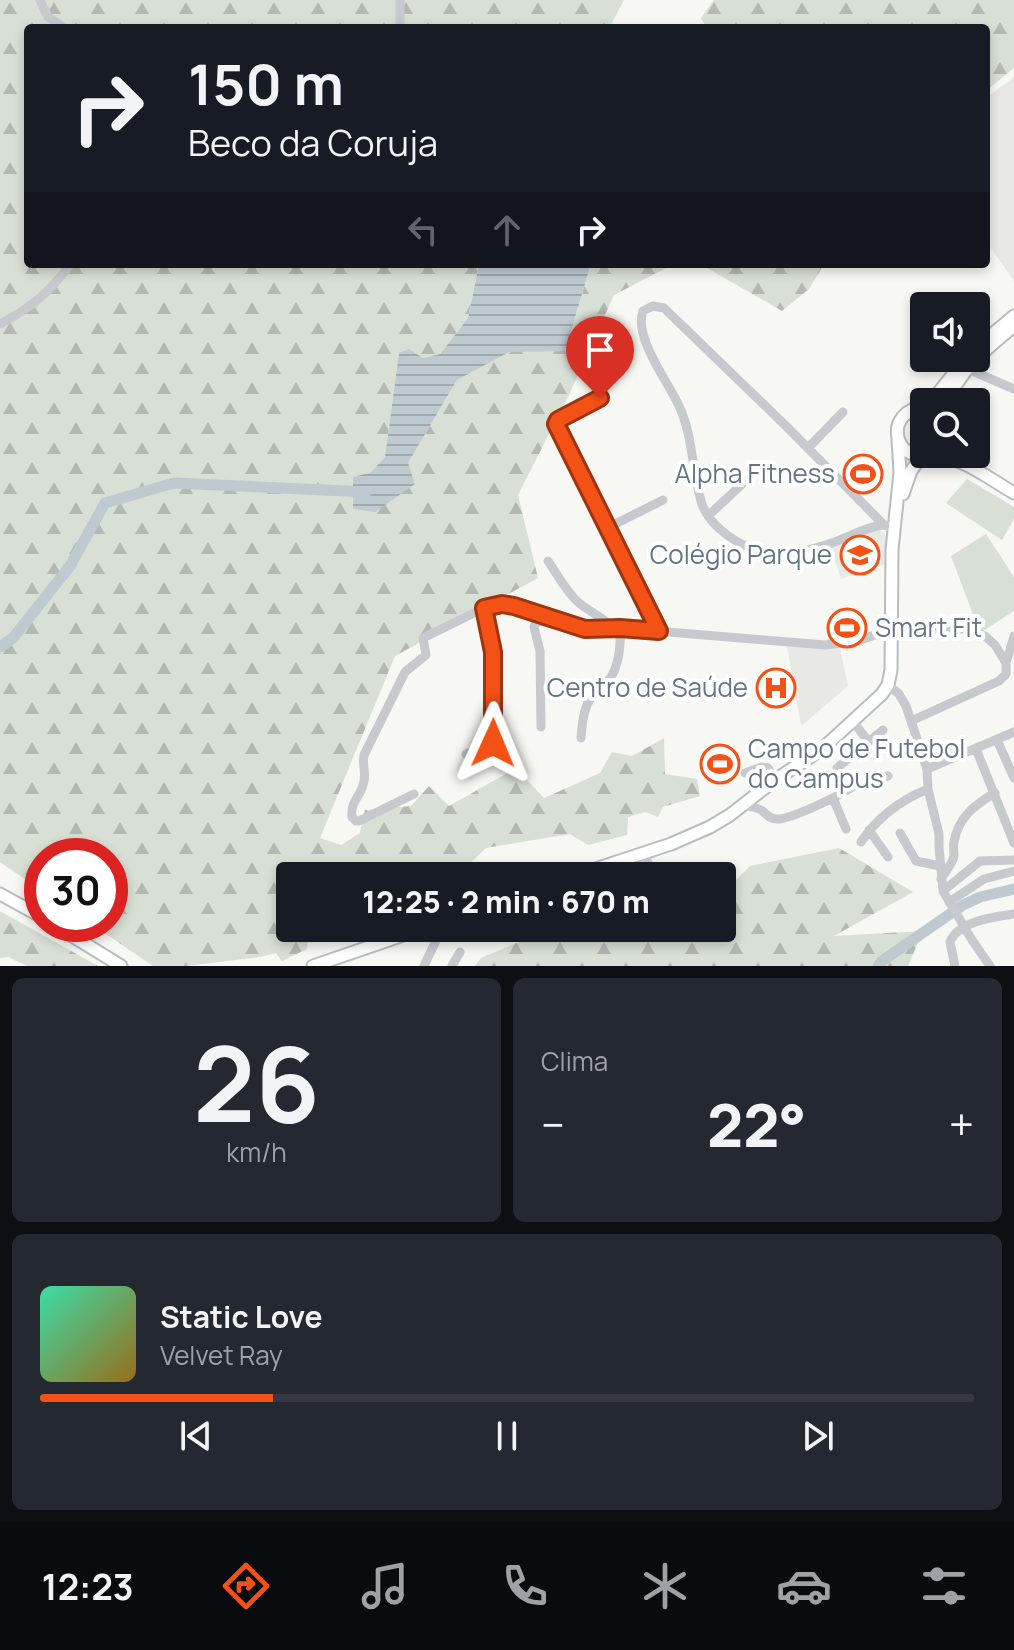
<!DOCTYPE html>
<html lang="pt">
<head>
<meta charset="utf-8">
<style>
	body { margin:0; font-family:Manrope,sans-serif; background:#242831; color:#f1f3f6; height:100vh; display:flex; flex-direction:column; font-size:30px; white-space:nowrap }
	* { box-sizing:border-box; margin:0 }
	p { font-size:26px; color:#9ea1a6 }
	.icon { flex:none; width:44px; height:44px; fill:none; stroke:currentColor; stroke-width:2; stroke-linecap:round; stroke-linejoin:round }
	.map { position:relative; height:966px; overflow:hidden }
	.details { display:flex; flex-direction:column; gap:12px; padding:12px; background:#0d0f14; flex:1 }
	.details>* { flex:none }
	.banner { position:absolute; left:24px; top:24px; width:966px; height:244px; border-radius:8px; box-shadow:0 4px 12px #0003; background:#171b24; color:#f1f3f6; overflow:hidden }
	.buttons { position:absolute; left:910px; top:292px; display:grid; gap:16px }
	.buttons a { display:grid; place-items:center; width:80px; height:80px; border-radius:8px; background:#171b24; box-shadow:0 4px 12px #0003; font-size:40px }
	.speed { position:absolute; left:24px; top:838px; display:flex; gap:16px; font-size:40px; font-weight:700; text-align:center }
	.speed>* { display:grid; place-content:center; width:104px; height:104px; border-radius:50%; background:#171b24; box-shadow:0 4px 12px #0003; line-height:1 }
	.speed .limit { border:12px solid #d22; background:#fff; color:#111 }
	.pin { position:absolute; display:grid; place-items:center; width:68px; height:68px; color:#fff; margin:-82px -34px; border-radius:50% 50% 50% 0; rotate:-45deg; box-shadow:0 0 8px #0007 }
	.pin .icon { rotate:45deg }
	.me { position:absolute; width:88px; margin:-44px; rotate:1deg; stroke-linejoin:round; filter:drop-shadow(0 0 6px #0008) }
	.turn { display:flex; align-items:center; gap:28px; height:168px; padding:0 32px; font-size:36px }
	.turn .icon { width:104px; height:104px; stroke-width:2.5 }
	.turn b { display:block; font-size:56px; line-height:68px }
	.lanes { display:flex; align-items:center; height:76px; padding:0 32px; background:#0003; justify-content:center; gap:40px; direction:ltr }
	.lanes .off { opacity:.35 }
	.big { font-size:60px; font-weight:800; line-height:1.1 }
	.details .widget { flex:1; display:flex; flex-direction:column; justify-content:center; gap:12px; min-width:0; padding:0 28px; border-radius:12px; background:#242831 }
	.details .dial { align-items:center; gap:0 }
	.dial b { font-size:104px; line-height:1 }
	.song { display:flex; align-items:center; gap:24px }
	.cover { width:96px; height:96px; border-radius:12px; background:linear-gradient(135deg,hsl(160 70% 55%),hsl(40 70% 35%)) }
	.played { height:8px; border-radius:4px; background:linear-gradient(90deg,#f45116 25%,#363941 25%) }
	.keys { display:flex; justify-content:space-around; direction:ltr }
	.heat { display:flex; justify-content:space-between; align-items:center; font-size:44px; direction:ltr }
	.details .tiles { flex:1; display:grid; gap:12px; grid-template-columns:1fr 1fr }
	.widget:last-child { grid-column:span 2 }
	.trip { position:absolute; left:276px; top:862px; width:460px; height:80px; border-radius:8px; background:#171b24; box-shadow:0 4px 12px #0003; font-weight:800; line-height:80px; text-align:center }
	.tab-bar { display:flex; height:128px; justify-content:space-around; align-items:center; background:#090b0e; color:#9ea1a6 }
	.tab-bar .icon { width:56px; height:56px }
	.tab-bar .current { color:#f45116 }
	.tab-bar b { font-size:36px; color:#f1f3f6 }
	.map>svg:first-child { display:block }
</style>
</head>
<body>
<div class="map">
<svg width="1014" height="966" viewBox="0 0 1014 966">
	<defs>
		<pattern id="forest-firs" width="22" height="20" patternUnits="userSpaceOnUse" patternTransform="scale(2)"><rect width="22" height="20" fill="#d8dfd4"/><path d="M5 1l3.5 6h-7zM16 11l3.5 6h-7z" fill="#b3b9b2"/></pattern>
		<pattern id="water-rules" width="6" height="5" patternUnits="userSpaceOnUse" patternTransform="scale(2)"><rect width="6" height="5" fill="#bfcad0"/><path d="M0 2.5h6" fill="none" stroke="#9fa9af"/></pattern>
	</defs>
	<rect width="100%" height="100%" fill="#f7f7f3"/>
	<path fill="#e8e9e7" d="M 1014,77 L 1014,281 L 986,241 L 986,98 Z
		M 878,530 L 884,533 L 886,538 L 886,564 L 841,579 L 830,545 Z
		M 787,646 L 840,648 L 848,686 L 801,726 Z"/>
	<path fill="url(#forest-firs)" d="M 0,0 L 624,0 L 609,28 L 28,28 L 28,264 L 479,264 L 468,318 L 440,354 L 423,358 L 399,354 L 385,457 L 370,473 L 408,463 L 457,380 L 509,351 L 565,351 L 591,264 L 674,264 L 614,295 L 568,397 L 518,495 L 538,578 L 395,656 L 320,838 L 341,845 L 360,833 L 365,810 L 411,806 L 429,786 L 449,806 L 516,768 L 544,798 L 600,773 L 612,752 L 632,756 L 664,738 L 665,774 L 697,779 L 700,796 L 663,807 L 658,817 L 645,812 L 628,817 L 627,835 L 588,845 L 570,834 L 486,848 L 465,868 L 417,876 L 290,876 L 290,928 L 323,928 L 309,933 L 307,949 L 282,961 L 276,953 L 260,957 L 186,966 L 153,966 L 91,924 L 110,924 L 110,856 L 42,856 L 42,891 L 0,862 Z
		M 714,0 L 1014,0 L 1014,68 L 986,91 L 986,28 L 707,28 L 701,18 Z
		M 700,264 L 824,264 L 809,289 L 782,311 Z
		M 839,848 L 913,892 L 834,936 L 923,931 L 908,966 L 475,966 L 481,958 L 552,928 L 722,928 L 722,894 L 750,866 Z
		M 0,911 L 98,966 L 27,966 L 8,957 L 0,958 Z"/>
	<path fill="#d8dfd4" d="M 967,479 L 1014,507 L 1014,519 L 1002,540 L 946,503 Z
		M 986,534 L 1014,577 L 1014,611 L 980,633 L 951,556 Z"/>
	<path fill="url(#water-rules)" d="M 479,264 L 591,264 L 565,351 L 509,352 L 457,380 L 408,463 L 415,484 L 375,512 L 353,509 L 353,477 L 370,473 L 385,457 L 399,353 L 409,349 L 423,358 L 440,354 L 468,318 Z"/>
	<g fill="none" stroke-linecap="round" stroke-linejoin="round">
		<path stroke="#bfcad0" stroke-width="11" d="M 0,647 L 13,638 L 70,566 L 105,503 L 174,483 L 366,492
			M 878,966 L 882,961 L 963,905 L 980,897 L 1014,889"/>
		<g stroke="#b9bdc1" stroke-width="15">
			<path id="major" d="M 976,348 L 1014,316
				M 929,402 L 936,396 L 966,358
				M 948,402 C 959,370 989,347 1014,326
				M 924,407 C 883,410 892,466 933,454
				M 932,455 C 963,457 988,478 1014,493
				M 903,494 L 911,471 L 921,457
				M 574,876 L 671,844 L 710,827 L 730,815 L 775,780 L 822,749 L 882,694 L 888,685 L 891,670 L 892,550 L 900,472 L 898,440
				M 0,894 L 42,917
				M 53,924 L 121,966
				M 313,966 L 424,928"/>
		</g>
		<path stroke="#c6cace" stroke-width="9" d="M 40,0 L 48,17 L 64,28
			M 400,28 L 400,0
			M 0,324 C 34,306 48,293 71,264
			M 968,369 L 1014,389
			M 600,398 L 558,420 L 556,424 L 659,631
			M 808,448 L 843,412
			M 708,516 L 754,473
			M 884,525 L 787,427 L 664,308 L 653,306 L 643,311 C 633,337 669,383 679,406 C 693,435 692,471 701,501 C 705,516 715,526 727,535 C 756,557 791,556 826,545 C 843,540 859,530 877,526 L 884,525 L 893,528
			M 607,528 L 663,500
			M 548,561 C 557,574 566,591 578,602 C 589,612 604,617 614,629
			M 484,608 L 493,652 L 493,756
			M 888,685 L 899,694 L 906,706 L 927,769 L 928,789 L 939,834 L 939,847 L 943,891 L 972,940 L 990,966
			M 911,721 L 999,681 L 1006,674 L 1006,663 L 1014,636
			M 853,722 L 869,742
			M 541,727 L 540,651 L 534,627 L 535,624 L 540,621 L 551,624
			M 581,738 C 582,726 583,712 589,701 C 594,694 601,689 607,683 C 619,668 621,647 620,628
			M 997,740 L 1014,778
			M 976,749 L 1014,843
			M 466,754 L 493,743
			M 837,768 L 883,730
			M 927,769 L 1014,732
			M 745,773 L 762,767 L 768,768 L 775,780
			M 414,794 L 359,821 L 356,821 L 352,817 C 350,800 362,796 364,781 C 366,772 362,764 364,755 L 405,672 L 426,655 L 423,638 L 484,608 C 495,605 503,604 514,606 L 585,629 L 620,628 L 825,645 L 858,641 L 891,629 L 964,629 L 985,636 L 995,645 L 1006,663
			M 833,798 L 846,829
			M 742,805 C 748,806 756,807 761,810 C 767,814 769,819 777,819 C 790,820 851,791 858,782 L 888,776
			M 869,830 L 888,857
			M 900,833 L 916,861 L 940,866
			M 861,842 C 877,818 901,800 928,789
			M 643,853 L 655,876
			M 941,879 C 945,872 953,863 954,856 C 954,851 953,847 954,842 C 958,818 974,805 995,793
			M 943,891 L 980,861 L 1014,860
			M 949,902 L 984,879 L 1014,871
			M 424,966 L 442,928
			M 452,966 L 460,952
			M 955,966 L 950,942 C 958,921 994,917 1014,914"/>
		<use href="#major" stroke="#fff" stroke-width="11"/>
	</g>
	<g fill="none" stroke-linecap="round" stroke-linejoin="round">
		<g stroke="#9f350e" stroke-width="20">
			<path id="route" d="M 493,743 L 493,652 L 484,608 L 502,604 L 514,606 L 585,629 L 620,628 L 659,631 L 556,424 L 558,420 L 600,398"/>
		</g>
		<use href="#route" stroke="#f45116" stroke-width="14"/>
	</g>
	<defs>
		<g id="stadium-ring" transform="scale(2)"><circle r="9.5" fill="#fff" stroke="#f45116" stroke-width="1.5"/><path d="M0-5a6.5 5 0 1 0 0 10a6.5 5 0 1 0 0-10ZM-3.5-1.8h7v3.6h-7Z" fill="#f45116"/></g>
		<g id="school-ring" transform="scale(2)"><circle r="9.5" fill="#fff" stroke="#f45116" stroke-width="1.5"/><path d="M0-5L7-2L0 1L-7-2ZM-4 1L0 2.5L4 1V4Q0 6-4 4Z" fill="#f45116"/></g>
		<g id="hospital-ring" transform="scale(2)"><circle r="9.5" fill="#fff" stroke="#f45116" stroke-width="1.5"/><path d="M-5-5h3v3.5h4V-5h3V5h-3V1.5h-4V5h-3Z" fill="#f45116"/></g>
	</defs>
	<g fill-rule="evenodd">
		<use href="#stadium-ring" x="863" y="474"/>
		<use href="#school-ring" x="860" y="555"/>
		<use href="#stadium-ring" x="847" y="628"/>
		<use href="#hospital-ring" x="776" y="688"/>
		<use href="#stadium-ring" x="720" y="764"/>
	</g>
	<g text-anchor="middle" stroke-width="8" stroke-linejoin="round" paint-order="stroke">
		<g font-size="26" fill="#637688" stroke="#fff" text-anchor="end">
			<text x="835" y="483">Alpha Fitness</text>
			<text x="832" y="564">Colégio Parque</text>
			<text x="875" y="637" text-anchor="start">Smart Fit</text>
			<text x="748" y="697">Centro de Saúde</text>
			<text x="748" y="758" text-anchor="start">Campo de Futebol<tspan x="748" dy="30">do Campus</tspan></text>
		</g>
	</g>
</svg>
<div class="buttons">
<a><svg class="icon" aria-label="sound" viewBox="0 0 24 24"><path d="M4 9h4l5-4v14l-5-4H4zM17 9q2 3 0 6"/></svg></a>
<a><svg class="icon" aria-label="search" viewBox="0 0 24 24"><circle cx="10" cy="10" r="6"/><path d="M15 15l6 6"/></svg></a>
</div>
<div class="speed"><div class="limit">30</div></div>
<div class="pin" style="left:600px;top:398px;background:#d93025"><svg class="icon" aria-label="arrive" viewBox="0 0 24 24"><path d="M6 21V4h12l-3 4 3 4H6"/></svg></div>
<svg class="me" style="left:493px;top:743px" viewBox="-20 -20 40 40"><path d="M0-17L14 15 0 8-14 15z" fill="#f45116" stroke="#fff" stroke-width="4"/></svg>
<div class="trip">12:25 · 2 min · 670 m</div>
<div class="banner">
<div class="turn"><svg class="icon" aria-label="right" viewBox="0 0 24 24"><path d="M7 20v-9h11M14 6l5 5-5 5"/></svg><div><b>150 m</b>Beco da Coruja</div></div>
<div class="lanes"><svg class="icon off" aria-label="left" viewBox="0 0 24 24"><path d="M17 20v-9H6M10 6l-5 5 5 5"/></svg><svg class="icon off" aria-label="ahead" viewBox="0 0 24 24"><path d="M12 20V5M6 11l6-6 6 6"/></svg><svg class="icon" aria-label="right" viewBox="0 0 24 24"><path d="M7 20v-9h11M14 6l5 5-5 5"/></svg></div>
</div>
</div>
<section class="details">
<div class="tiles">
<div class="widget dial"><b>26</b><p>km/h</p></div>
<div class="widget"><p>Clima</p>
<div class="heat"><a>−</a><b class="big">22°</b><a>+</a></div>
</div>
<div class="widget">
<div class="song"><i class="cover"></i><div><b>Static Love</b><p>Velvet Ray</p></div></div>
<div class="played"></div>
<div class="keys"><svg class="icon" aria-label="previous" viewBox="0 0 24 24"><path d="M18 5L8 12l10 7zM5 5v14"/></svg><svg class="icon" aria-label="pause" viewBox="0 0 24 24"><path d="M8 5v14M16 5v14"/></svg><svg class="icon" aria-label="next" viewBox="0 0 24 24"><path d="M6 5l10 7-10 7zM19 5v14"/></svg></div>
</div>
</div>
</section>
<nav class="tab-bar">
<b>12:23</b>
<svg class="icon current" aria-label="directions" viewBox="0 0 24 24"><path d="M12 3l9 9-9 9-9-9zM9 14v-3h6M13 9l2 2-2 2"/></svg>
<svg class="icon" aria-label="music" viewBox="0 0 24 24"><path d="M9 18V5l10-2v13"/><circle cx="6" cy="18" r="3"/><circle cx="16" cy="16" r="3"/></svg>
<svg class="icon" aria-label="phone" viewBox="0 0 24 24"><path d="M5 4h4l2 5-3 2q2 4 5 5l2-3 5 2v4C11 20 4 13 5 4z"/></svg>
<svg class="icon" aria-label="climate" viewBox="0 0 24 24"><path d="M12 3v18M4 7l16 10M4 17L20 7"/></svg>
<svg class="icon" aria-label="car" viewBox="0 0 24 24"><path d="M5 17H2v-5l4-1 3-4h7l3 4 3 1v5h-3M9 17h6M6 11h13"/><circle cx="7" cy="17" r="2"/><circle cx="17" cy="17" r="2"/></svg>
<svg class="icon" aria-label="filters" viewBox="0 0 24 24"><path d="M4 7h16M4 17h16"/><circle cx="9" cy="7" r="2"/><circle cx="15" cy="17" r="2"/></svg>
</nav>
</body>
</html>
